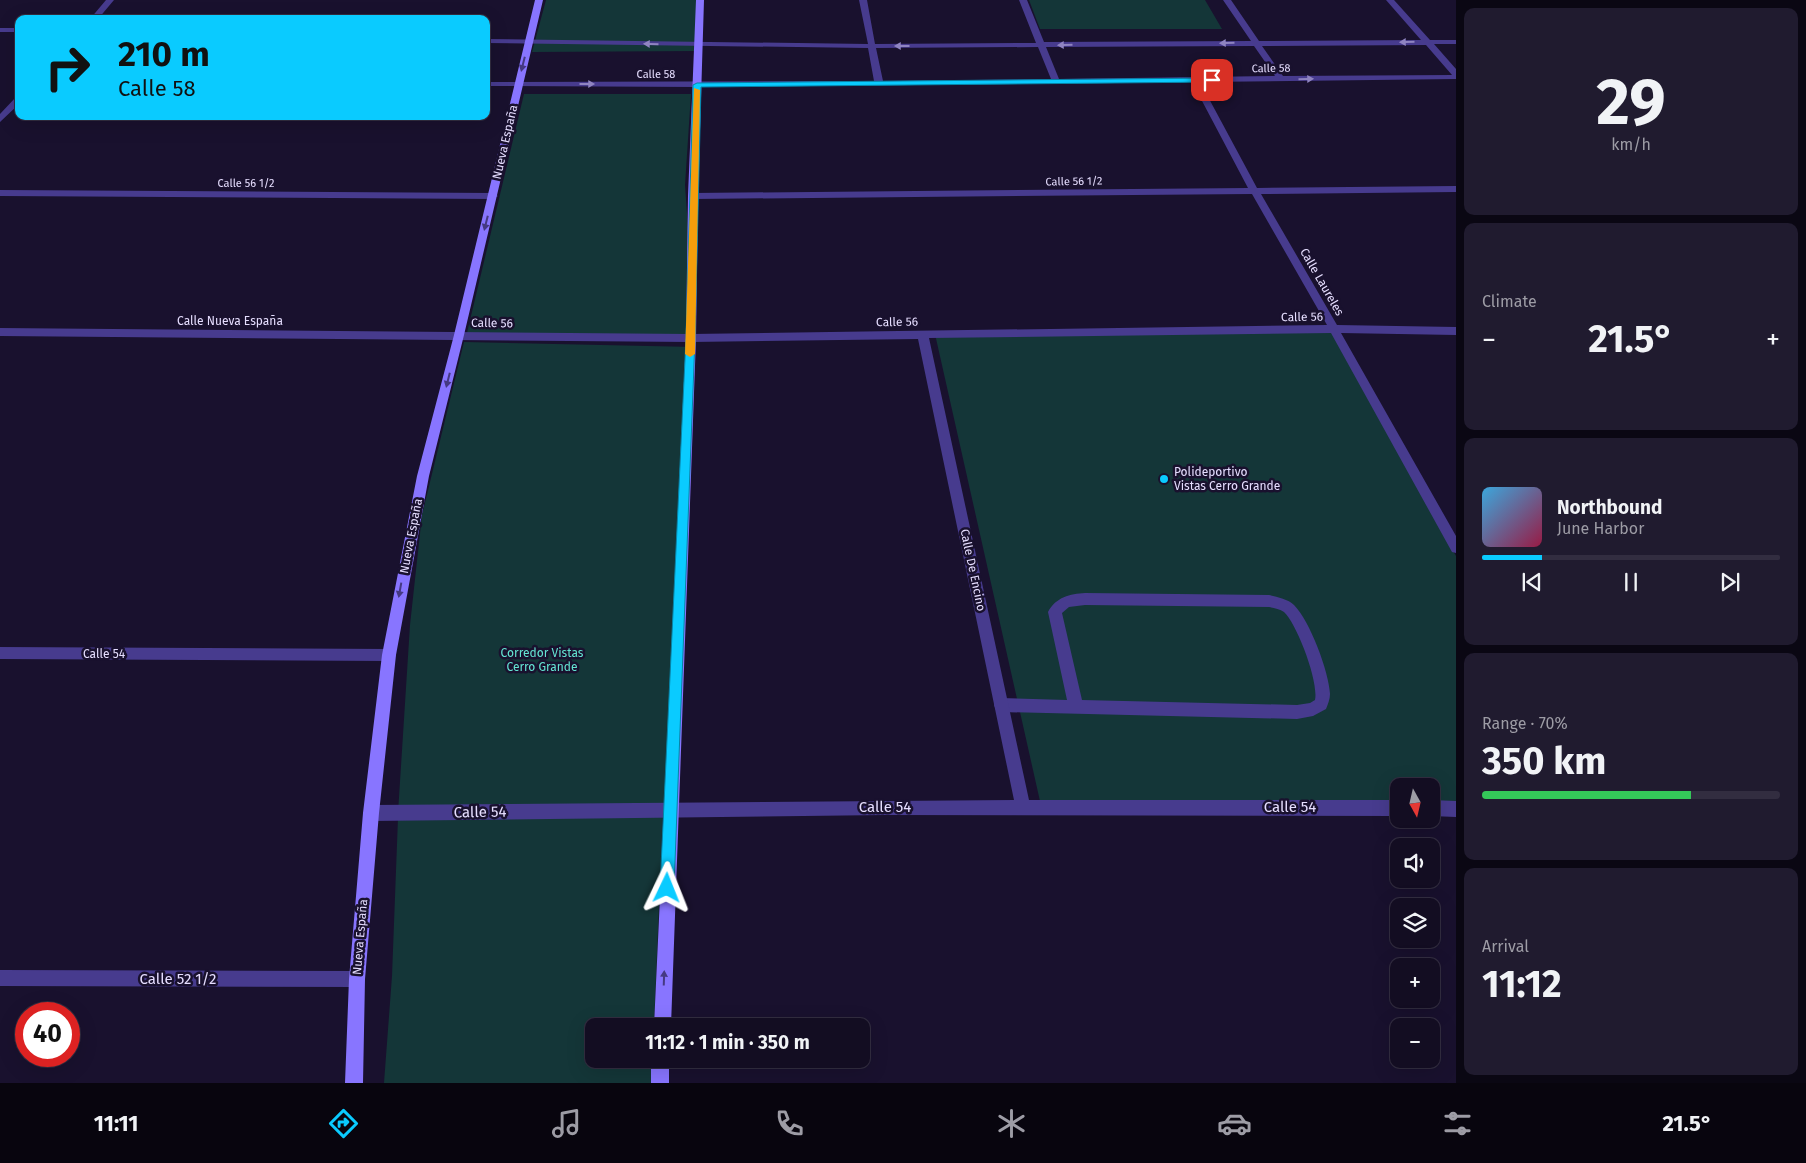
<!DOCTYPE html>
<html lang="en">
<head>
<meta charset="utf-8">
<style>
	body { margin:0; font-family:"Fira Sans",sans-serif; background:#201b2f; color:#f1f3f6; height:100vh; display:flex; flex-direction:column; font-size:19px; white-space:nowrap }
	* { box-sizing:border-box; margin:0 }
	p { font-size:16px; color:#9d9ca5 }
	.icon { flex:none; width:28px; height:28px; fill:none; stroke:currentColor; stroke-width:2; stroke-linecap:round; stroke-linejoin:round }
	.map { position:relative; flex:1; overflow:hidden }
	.details { display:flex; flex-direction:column; gap:8px; padding:8px; background:#0a0713; width:350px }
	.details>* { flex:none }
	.hud { position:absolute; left:15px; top:15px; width:475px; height:105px; border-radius:10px; box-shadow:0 5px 20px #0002,0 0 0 1px #322d40; background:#0acbff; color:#111; overflow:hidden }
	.needle { width:32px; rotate:172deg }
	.buttons { position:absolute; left:1390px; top:778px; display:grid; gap:10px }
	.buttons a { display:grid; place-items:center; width:50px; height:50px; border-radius:10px; background:#130d22; box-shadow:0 5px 20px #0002,0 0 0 1px #322d40; font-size:25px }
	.speed { position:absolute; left:15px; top:1002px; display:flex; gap:10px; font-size:25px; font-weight:700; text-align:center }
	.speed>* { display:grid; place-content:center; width:65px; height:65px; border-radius:50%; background:#130d22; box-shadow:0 5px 20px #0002,0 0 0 1px #322d40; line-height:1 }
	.speed .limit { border:8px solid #d22; background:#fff; color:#111 }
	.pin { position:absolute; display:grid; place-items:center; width:42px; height:42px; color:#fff; margin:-21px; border-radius:10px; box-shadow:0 2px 8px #0006 }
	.me { position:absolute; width:55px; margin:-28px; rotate:2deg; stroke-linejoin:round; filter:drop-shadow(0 0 4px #0008) }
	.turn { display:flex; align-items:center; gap:18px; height:105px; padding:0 20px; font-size:22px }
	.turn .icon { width:65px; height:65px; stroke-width:2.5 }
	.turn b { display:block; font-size:35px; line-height:42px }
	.big { font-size:38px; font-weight:700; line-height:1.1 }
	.details .tile { flex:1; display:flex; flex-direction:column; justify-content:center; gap:8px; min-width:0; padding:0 18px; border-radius:10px; background:#201b2f }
	.details .dial { align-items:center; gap:0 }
	.dial b { font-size:65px; line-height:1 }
	.song { display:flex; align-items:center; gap:15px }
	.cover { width:60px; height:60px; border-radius:8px; background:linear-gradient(135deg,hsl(200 70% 55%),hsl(340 70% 35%)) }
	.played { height:5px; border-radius:2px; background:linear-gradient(90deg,#0acbff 20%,#322d40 20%) }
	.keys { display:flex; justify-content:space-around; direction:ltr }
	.heat { display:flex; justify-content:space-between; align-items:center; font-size:28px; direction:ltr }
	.charge { height:8px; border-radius:4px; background:linear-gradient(90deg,#34c759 70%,#322d40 0) }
	.trip { position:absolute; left:585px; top:1018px; width:285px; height:50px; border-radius:10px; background:#130d22; box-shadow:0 5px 20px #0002,0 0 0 1px #322d40; font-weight:700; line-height:50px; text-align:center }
	.dock { display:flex; height:80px; justify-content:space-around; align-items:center; background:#08050e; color:#9d9ca5 }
	.dock .icon { width:35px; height:35px }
	.dock .on { color:#0acbff }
	.dock b { font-size:22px; color:#f1f3f6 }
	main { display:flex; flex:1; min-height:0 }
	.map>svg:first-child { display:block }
</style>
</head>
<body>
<main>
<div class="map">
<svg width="1456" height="1083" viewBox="0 0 1456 1083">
	<rect width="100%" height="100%" fill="#19112e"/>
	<path fill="#143638" d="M 546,0 L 698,0 L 697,51 L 532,52 Z
		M 1029,0 L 1205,0 L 1222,29 L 1040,29 Z
		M 524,94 L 691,94 L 685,185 L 696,341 L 466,337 Z
		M 1332,331 L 1456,556 L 1456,803 L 1431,804 L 1431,786 L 1399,786 L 1399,804 L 1042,810 L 935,334 Z
		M 464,342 L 695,347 L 667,806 L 398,813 L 410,625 L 422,515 Z
		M 663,811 L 654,1026 L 594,1026 L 594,1059 L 653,1059 L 652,1083 L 384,1083 L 392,976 L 398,818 Z"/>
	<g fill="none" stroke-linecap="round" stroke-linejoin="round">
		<path fill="#473b8e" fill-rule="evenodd" d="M 1085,593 L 1269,595 C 1277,597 1288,599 1294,605 C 1310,621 1329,672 1330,694 C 1330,699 1328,704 1326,709 L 1313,716 L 1297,719 L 1001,712 L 996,710 L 994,705 L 996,700 L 1001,698 L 1067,700 L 1048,612 C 1056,597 1070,594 1085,593 ZM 1085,605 L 1269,607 C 1274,608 1280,609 1284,612 C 1297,624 1319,682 1315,700 L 1310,703 L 1297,705 L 1082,700 L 1062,613 L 1069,607 Z"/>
		<path fill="#473b8e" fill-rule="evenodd" d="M 106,0 L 114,0 L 98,19 L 90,19 Z
			M 859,0 L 867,0 L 875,44 L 1036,43 L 1019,0 L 1027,0 L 1044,42 L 1251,41 L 1223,0 L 1231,0 L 1259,41 L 1421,40 L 1386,0 L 1394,0 L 1430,40 L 1456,40 L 1456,44 L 1434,44 L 1456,69 L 1456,79 L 1200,82 L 1257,188 L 1456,186 L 1456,192 L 1261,194 L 1337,325 L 1456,327 L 1456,335 L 1341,333 L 1456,536 L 1456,553 L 1452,552 L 1331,333 L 929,338 L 1029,800 L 1399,800 L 1399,816 L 885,815 L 371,821 L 366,818 L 363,813 L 366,808 L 371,805 L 1014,800 L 918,339 L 691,342 L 0,336 L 0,328 L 691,334 L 1327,325 L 1252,194 L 693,199 L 688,196 L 693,193 L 1248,188 L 1192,82 L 697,87 L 486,86 L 486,82 L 874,81 L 868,48 L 486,43 L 486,39 L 868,44 ZM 1426,45 L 1452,75 L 1283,76 L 1262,46 ZM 1254,46 L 1275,76 L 1059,79 L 1046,47 ZM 1038,47 L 1051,79 L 883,81 L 876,48 Z
			M 0,28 L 19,28 L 19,32 L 0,32 Z
			M 16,97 L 19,97 L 19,104 L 0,122 L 0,114 Z
			M 0,190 L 493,193 L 498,196 L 493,199 L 0,196 Z
			M 0,647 L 389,649 L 394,651 L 396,655 L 394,659 L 389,661 L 0,659 Z
			M 1431,800 L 1456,801 L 1456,817 L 1431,816 Z
			M 0,970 L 357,971 L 363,973 L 365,979 L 363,985 L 357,987 L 0,986 Z"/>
		<path fill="#8875ff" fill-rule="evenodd" d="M 535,0 L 543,0 L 464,335 L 429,476 L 396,655 L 379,813 L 365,979 L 363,1083 L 345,1083 L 349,979 L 363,813 L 382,655 L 417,476 L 454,335 Z
			M 696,0 L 704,0 L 698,196 L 696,338 L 671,1026 L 654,1026 L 686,338 L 688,196 Z
			M 651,1059 L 669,1059 L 669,1083 L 651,1083 Z"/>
	</g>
	<defs><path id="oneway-solid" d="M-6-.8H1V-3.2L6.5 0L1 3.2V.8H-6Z" transform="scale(1.25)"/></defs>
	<g fill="#8f84c1">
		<use href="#oneway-solid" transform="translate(1407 42) rotate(179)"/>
		<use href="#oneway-solid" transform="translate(1227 43) rotate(179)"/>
		<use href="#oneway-solid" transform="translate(651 44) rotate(-179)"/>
		<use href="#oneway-solid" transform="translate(1065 45) rotate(179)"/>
		<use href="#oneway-solid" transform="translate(902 46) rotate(180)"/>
		<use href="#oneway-solid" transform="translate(1306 79) rotate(-1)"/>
		<use href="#oneway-solid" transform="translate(587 84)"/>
	</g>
	<g fill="#453982">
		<use href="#oneway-solid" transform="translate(523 64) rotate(104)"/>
		<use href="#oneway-solid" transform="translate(486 223) rotate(104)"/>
		<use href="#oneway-solid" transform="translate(448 380) rotate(104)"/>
		<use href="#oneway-solid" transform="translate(400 590) rotate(100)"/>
		<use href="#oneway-solid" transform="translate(664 978) rotate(-88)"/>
	</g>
	<path fill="#0acbff" stroke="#0684a6" d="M 1212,78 L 1216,80 L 1215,82 L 701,87 L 695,338 L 674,888 L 672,893 L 667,895 L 662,893 L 660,888 L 686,338 L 693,85 L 697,83 Z"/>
	<path fill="#f59e0b" d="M 694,88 L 700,90 L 695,354 L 690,357 L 685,354 Z"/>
	<circle fill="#0acbff" stroke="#19112e" stroke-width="2" cx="1164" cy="479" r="5"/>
	<g text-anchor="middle" stroke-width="5" stroke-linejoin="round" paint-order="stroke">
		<g font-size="11" fill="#e6deff" stroke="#19112e">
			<text transform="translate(1271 68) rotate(-1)" y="4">Calle 58</text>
			<text x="656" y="78">Calle 58</text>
			<text transform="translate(1074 181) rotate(-1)" y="4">Calle 56 1/2</text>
			<text x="246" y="187">Calle 56 1/2</text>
		</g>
		<g font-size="12" fill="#e6deff" stroke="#19112e">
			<text transform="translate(505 142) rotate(-77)" y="4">Nueva España</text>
			<text transform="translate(1322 282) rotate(60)" y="4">Calle Laureles</text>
			<text transform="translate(1302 317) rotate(-1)" y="4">Calle 56</text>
			<text x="230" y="325">Calle Nueva España</text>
			<text transform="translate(897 322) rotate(-1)" y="4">Calle 56</text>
			<text transform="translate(492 323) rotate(1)" y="4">Calle 56</text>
			<text transform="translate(411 536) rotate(-79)" y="4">Nueva España</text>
			<text transform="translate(973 570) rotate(78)" y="4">Calle De Encino</text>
			<text x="104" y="658">Calle 54</text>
			<text transform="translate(360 937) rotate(-85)" y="4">Nueva España</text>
		</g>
		<g font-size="12" fill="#e6deff" stroke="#19112e" text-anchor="start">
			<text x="1174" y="476">Polideportivo<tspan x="1174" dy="14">Vistas Cerro Grande</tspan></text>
		</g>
		<g font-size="12" fill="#64e5d3" stroke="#19112e">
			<text x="542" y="657">Corredor Vistas<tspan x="542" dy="14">Cerro Grande</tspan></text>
		</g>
		<g font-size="15" fill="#e6deff" stroke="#19112e">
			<text x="885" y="812">Calle 54</text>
			<text x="1290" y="812">Calle 54</text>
			<text transform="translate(480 812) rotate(-1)" y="5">Calle 54</text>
			<text x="178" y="984">Calle 52 1/2</text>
		</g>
	</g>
</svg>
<div class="buttons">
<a><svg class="needle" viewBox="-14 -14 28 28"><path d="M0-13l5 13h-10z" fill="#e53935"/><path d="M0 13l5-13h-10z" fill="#9d9ca5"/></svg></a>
<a><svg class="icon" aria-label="sound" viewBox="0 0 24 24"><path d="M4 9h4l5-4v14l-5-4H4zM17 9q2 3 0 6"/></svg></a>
<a><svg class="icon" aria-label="layers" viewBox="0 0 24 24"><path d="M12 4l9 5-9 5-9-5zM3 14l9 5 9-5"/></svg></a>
<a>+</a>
<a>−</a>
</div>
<div class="speed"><div class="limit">40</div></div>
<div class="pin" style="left:1212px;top:80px;background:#d93025"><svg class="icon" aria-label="arrive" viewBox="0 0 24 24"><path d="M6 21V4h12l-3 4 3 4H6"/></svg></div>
<svg class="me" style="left:667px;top:888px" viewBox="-20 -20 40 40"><path d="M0-17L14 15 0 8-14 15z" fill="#0acbff" stroke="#fff" stroke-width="4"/></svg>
<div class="trip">11:12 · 1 min · 350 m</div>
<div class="hud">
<div class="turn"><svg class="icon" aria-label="right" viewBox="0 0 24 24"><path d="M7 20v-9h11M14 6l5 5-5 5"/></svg><div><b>210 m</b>Calle 58</div></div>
</div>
</div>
<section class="details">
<div class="tile dial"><b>29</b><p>km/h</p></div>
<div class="tile"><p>Climate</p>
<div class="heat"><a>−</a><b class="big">21.5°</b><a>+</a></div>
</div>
<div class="tile">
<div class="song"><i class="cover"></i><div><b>Northbound</b><p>June Harbor</p></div></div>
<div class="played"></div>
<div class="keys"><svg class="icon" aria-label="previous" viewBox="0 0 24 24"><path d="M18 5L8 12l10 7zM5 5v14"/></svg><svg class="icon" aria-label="pause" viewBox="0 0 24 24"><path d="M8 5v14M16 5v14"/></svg><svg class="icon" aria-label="next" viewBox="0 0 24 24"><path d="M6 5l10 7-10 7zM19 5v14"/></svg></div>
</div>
<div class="tile"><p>Range · 70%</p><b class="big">350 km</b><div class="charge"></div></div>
<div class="tile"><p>Arrival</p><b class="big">11:12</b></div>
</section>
</main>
<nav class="dock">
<b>11:11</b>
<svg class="icon on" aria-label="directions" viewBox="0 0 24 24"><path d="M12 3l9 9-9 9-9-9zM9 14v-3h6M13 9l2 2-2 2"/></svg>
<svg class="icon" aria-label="music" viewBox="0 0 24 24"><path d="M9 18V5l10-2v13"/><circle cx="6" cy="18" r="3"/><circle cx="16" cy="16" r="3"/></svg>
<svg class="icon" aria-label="phone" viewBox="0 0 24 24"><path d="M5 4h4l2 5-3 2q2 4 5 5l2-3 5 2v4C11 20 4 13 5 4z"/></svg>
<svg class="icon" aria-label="climate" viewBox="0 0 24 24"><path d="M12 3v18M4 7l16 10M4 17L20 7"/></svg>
<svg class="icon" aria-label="car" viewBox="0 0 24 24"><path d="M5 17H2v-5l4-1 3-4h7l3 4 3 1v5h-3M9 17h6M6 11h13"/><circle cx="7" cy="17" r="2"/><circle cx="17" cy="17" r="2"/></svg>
<svg class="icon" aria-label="filters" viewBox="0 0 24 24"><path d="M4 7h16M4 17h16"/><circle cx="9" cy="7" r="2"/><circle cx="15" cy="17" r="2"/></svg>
<b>21.5°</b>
</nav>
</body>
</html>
